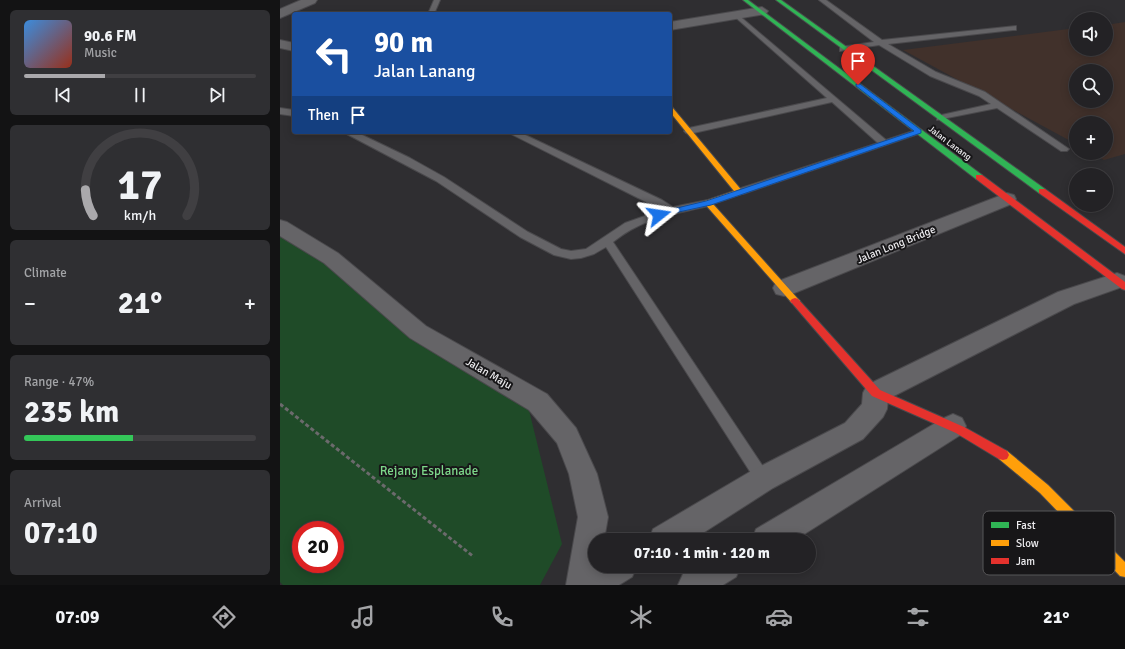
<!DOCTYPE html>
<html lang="en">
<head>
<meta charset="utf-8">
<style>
	body { margin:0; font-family:Signika,sans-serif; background:#2f2f32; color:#f1f3f6; height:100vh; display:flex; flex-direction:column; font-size:15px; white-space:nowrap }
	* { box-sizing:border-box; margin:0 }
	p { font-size:13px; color:#a3a4a7 }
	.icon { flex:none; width:22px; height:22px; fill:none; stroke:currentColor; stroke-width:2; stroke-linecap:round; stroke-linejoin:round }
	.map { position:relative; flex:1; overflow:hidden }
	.drawer { display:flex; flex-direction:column; gap:10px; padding:10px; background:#131314; width:280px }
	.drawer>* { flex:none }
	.hud { position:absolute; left:12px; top:12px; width:380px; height:122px; border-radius:4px; box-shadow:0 2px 10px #0003,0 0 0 1px #403f42; background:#1a4fa0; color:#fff; overflow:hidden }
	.controls { position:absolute; left:789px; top:12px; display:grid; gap:8px }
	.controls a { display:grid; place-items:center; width:44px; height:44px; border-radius:50%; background:#232225; box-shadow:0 2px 10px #0003,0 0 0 1px #403f42; font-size:20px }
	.speed { position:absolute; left:12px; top:521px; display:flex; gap:8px; font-size:20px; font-weight:700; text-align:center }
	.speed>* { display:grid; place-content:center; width:52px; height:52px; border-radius:50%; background:#232225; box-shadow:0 2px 10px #0003,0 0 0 1px #403f42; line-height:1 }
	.speed .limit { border:6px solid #d22; background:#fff; color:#111 }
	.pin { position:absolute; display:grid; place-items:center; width:34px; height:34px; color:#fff; margin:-41px -17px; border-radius:50% 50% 50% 0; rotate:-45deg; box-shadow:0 0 4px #0007 }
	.pin .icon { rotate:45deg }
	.me { position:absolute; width:44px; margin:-22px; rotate:75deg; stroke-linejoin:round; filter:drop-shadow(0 0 3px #0008) }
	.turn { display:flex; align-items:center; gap:14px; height:84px; padding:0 16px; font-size:18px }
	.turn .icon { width:52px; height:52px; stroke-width:2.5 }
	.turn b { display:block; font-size:28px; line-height:34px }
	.then { display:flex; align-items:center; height:38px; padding:0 16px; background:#0003; gap:8px; font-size:15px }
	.big { font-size:30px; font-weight:800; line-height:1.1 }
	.drawer .tile { flex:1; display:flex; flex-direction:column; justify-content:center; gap:6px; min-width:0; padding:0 14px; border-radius:6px; background:#2f2f32 }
	.drawer .dial { align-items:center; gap:0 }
	.dial svg { height:104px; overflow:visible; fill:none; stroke:#403f42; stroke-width:7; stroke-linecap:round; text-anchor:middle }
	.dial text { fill:#f1f3f6; stroke:none }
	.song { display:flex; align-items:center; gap:12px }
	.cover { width:48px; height:48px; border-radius:6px; background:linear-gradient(135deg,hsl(210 70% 55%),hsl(10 70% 35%)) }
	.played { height:4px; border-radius:2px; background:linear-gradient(90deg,#aaa9ac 35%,#403f42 35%) }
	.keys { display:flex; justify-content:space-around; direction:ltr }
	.heat { display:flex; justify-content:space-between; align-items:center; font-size:22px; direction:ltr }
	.charge { height:6px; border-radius:3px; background:linear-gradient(90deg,#34c759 47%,#403f42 0) }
	.trip { position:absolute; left:308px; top:533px; width:228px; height:40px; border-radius:20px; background:#232225; box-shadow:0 2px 10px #0003,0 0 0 1px #403f42; font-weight:800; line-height:40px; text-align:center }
	.tabs { display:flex; height:64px; justify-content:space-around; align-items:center; background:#0e0e0f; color:#a3a4a7 }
	.tabs .icon { width:28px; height:28px }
	.tabs .active { color:#aaa9ac }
	.tabs b { font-size:18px; color:#f1f3f6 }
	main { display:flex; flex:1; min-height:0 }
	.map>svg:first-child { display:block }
</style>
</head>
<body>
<main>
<section class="drawer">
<div class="tile">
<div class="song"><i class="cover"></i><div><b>90.6 FM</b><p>Music</p></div></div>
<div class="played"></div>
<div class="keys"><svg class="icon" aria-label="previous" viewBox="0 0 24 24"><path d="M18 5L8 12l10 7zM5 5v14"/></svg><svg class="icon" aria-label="pause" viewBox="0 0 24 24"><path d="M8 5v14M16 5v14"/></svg><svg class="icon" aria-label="next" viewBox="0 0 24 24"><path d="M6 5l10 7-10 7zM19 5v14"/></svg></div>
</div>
<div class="tile dial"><svg viewBox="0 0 100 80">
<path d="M14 69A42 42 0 1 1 86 69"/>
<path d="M14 69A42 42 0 0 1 8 49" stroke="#aaa9ac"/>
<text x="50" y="56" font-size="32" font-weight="700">17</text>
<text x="50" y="72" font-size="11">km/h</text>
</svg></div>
<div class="tile"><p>Climate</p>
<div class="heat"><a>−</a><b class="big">21°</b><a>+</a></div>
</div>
<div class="tile"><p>Range · 47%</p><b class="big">235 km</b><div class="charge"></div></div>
<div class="tile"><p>Arrival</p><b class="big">07:10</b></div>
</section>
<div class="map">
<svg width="845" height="585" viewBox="0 0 845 585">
	<rect width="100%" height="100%" fill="#2f2e31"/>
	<path fill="#41312b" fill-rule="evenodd" d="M 845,22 L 845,154 L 824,160 L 812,153 L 826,153 L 826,123 L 796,123 L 796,144 L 623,50 L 796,28 L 796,49 L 826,49 L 826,25 ZM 796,71 L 826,71 L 826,101 L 796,101 Z"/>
	<path fill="#1f4b28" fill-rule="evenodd" d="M 0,231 L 247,402 L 282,544 L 260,585 L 3,585 L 0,582 ZM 21,530 L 55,530 L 55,564 L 21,564 Z"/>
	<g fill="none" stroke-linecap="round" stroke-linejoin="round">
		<g stroke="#4a494c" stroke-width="2">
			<path id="lane" d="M 154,0 L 160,0 L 154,14 L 148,14 Z
				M 539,0 L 546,0 L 602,40 L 736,26 L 736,30 L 733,30 L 608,44 L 656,72 L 705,92 L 789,149 L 787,151 L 781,151 L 717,108 L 657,120 L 657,116 L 711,104 L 699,96 L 650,76 L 599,45 L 560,51 L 560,47 L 594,42 Z
				M 456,13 L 606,140 L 639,129 L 644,132 L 463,194 L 455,194 L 454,192 L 455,190 L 598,143 L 552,102 L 409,134 L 406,133 L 404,131 L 409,128 L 547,98 L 454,16 L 453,15 Z
				M 0,108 L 14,110 L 14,116 L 0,114 Z
				M 63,132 L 76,132 L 130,158 L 164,177 L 248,232 L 281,249 L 291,251 L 306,249 L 345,223 L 382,210 L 227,132 L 239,132 L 382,200 L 393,207 L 428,200 L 432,201 L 433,203 L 432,205 C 393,215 366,216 333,242 L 488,474 L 491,479 L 488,484 L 483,486 L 478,484 L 326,247 L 314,254 L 301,258 L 291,259 L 274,255 L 240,237 L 156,181 Z"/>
		</g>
		<g stroke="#4a494c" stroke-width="2">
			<path id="street" d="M 21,0 L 37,0 L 35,3 L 0,18 L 0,9 Z
				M 482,7 L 488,11 L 486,14 L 390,30 L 390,22 Z
				M 0,40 L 14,43 L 14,51 L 0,48 Z
				M 727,193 L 734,195 L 736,199 L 734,203 L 512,294 L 504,296 L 496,294 L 493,288 L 496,282 Z
				M 0,220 L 7,222 L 58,253 L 146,326 L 267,394 L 296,428 L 317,474 L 328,517 L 324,540 L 315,540 L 315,566 L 357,566 L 352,577 L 339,585 L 286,585 L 298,517 L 289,474 L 277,443 L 249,410 L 130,338 L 44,263 L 0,236 Z
				M 837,273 L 845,276 L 845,286 L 794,304 L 608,399 L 607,409 L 603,417 L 583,439 L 493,488 L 412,540 L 369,540 L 373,529 L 473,470 L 565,423 L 582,404 L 583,393 L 587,385 L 778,292 Z
				M 673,414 L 682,418 L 686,426 L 682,434 L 515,540 L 472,540 L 476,529 L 664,418 Z
				M 416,566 L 461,566 L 456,577 L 443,585 L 398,585 L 403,574 Z"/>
		</g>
		<g stroke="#4a494c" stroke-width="2">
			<path id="fast" d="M 463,0 L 468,0 L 702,175 L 702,179 L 696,179 Z
				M 496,0 L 501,0 L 765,189 L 765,193 L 759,193 Z"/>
		</g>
		<g stroke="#4a494c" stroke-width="2">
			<path id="slow" d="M 390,106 L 392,107 L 463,192 L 462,194 L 433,204 L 518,299 L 520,301 L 518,303 L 512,303 L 424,203 L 425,201 L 454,191 L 390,112 Z
				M 723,450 L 727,451 L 768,485 L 845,562 L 845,577 L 840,576 L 760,493 L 719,459 L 717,455 L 719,451 Z"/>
		</g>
		<g stroke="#4a494c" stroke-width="2">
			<path id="jam" d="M 696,175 L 702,175 L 845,282 L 845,290 L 842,289 L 696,179 Z
				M 759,189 L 765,189 L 845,247 L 845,254 L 759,193 Z
				M 515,298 L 518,299 L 600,390 L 684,427 L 727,451 L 729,455 L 727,459 L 723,460 L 719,459 L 676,433 L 592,396 L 512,303 L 510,301 L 512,299 Z"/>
		</g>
		<path stroke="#6b6a6c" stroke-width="3" stroke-dasharray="4 2.5" stroke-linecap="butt" d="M 0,404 L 194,557"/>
		<use href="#lane" fill="#656467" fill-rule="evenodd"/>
		<use href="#street" fill="#656467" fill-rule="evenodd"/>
		<use href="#fast" fill="#30b455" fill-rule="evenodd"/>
		<use href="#slow" fill="#ff9f0a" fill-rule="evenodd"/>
		<use href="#jam" fill="#e5322d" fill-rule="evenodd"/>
	</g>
	<path fill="#1a73e8" stroke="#114b97" d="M 576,84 L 580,84 L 641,130 L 641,133 L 431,205 L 376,217 L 376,213 L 426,201 L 634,131 L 576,86 Z"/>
	<g text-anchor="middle" stroke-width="4" stroke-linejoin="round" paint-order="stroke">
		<g font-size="9" fill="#ecebee" stroke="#171618">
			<text transform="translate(670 143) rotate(37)" y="3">Jalan Lanang</text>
		</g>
		<g font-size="11" fill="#ecebee" stroke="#171618">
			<text transform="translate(616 244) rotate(-22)" y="4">Jalan Long Bridge</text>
			<text transform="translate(209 373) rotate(30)" y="4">Jalan Maju</text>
		</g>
		<g font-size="13" fill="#7dd78a" stroke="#171618">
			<text x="149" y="475">Rejang Esplanade</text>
		</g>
	</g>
	<rect x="703" y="511" width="132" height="64" rx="6" fill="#171618" stroke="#575658" stroke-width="1"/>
	<rect x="711" y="522" width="18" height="6" fill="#30b455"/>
	<rect x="711" y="540" width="18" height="6" fill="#ff9f0a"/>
	<rect x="711" y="558" width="18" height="6" fill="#e5322d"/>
	<g font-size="11" fill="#ecebee">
		<text x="736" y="529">Fast</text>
		<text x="736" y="547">Slow</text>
		<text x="736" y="565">Jam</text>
	</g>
</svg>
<div class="controls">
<a><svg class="icon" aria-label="sound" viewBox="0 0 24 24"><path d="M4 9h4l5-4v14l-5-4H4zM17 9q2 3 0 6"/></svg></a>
<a><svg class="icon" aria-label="search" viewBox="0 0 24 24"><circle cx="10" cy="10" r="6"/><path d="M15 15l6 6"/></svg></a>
<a>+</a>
<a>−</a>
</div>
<div class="speed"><div class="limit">20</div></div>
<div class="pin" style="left:578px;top:85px;background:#d93025"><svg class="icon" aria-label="arrive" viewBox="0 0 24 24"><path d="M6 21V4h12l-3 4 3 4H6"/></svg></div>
<svg class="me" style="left:379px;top:215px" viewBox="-20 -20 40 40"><path d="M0-17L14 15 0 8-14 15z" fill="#1a73e8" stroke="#fff" stroke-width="4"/></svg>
<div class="trip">07:10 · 1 min · 120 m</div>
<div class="hud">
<div class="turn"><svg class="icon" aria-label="left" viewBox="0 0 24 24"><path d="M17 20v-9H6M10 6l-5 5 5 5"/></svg><div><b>90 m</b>Jalan Lanang</div></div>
<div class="then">Then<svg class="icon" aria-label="arrive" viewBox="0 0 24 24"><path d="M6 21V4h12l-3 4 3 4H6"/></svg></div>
</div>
</div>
</main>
<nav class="tabs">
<b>07:09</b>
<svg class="icon active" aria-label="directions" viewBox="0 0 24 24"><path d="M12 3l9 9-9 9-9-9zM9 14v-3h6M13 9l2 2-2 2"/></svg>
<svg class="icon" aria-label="music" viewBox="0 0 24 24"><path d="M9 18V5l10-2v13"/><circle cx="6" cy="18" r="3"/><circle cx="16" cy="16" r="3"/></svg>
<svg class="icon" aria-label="phone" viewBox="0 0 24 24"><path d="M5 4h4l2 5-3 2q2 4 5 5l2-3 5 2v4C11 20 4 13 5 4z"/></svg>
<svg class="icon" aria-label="climate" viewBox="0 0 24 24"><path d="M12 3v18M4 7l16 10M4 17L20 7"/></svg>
<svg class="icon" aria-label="car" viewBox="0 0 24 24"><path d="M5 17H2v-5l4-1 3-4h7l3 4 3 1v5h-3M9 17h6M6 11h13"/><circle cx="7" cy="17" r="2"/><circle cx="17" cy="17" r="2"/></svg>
<svg class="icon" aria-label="filters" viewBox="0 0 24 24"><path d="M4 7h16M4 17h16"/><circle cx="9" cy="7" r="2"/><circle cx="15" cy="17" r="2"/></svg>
<b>21°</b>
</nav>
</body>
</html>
